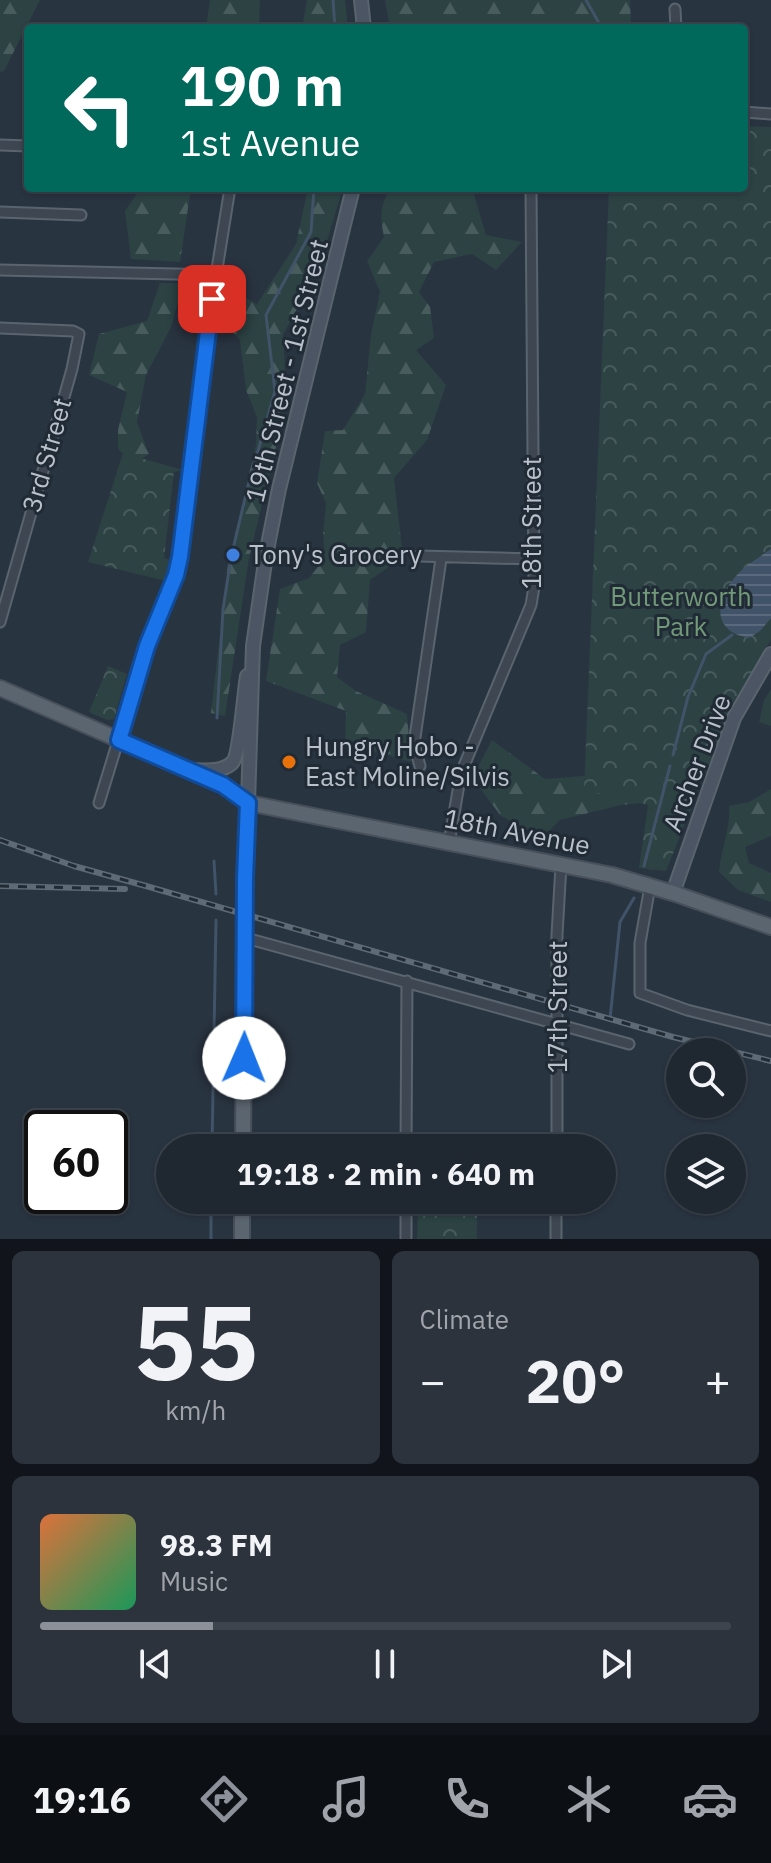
<!DOCTYPE html>
<html lang="en">
<head>
<meta charset="utf-8">
<style>
	body { margin:0; font-family:"IBM Plex Sans",sans-serif; background:#2c333d; color:#f1f3f6; height:100vh; display:flex; flex-direction:column; font-size:30px; white-space:nowrap }
	* { box-sizing:border-box; margin:0 }
	p { font-size:26px; color:#a1a5ab }
	.icon { flex:none; width:44px; height:44px; fill:none; stroke:currentColor; stroke-width:2; stroke-linecap:round; stroke-linejoin:round }
	.map { position:relative; height:1239px; overflow:hidden }
	.panel { display:flex; flex-direction:column; gap:12px; padding:12px; background:#11151b; flex:1 }
	.panel>* { flex:none }
	.hud { position:absolute; left:24px; top:24px; width:724px; height:168px; border-radius:8px; box-shadow:0 2px 6px #0004,0 0 0 2px #3c444d; background:#00695c; color:#fff; overflow:hidden }
	.tools { position:absolute; left:666px; top:1038px; display:grid; gap:16px }
	.tools a { display:grid; place-items:center; width:80px; height:80px; border-radius:50%; background:#1f2731; box-shadow:0 2px 6px #0004,0 0 0 2px #3c444d; font-size:40px }
	.speed { position:absolute; left:24px; top:1110px; display:flex; gap:16px; font-size:40px; font-weight:700; text-align:center }
	.speed>* { display:grid; place-content:center; width:104px; height:104px; border-radius:50%; background:#1f2731; box-shadow:0 2px 6px #0004,0 0 0 2px #3c444d; line-height:1 }
	.speed .limit { border:4px solid #111; border-radius:12px; background:#fff; color:#111 }
	.pin { position:absolute; display:grid; place-items:center; width:68px; height:68px; color:#fff; margin:-34px; border-radius:16px; box-shadow:0 4px 12px #0006 }
	.me { position:absolute; width:88px; margin:-44px; rotate:1deg; stroke-linejoin:round; filter:drop-shadow(0 0 6px #0008) }
	.turn { display:flex; align-items:center; gap:28px; height:168px; padding:0 24px; font-size:36px }
	.turn .icon { width:104px; height:104px; stroke-width:2.5 }
	.turn b { display:block; font-size:56px; line-height:68px }
	.big { font-size:60px; font-weight:700; line-height:1.1 }
	.panel .tile { flex:1; display:flex; flex-direction:column; justify-content:center; gap:12px; min-width:0; padding:0 28px; border-radius:12px; background:#2c333d }
	.panel .dial { align-items:center; gap:0 }
	.dial b { font-size:104px; line-height:1 }
	.song { display:flex; align-items:center; gap:24px }
	.cover { width:96px; height:96px; border-radius:12px; background:linear-gradient(135deg,hsl(20 70% 55%),hsl(150 70% 35%)) }
	.played { height:8px; border-radius:4px; background:linear-gradient(90deg,#8c9099 25%,#3c444d 25%) }
	.keys { display:flex; justify-content:space-around; direction:ltr }
	.heat { display:flex; justify-content:space-between; align-items:center; font-size:44px; direction:ltr }
	.panel .tiles { flex:1; display:grid; gap:12px; grid-template-columns:1fr 1fr }
	.tile:last-child { grid-column:span 2 }
	.trip { position:absolute; left:156px; top:1134px; width:460px; height:80px; border-radius:40px; background:#1f2731; box-shadow:0 2px 6px #0004,0 0 0 2px #3c444d; font-weight:700; line-height:80px; text-align:center }
	.menu { display:flex; height:128px; justify-content:space-around; align-items:center; background:#0c1014; color:#a1a5ab }
	.menu .icon { width:56px; height:56px }
	.menu .current { color:#8c9099 }
	.menu b { font-size:36px; color:#f1f3f6 }
	.map>svg:first-child { display:block }
</style>
</head>
<body>
<div class="map">
<svg width="771" height="1239" viewBox="0 0 771 1239">
	<defs>
		<pattern id="forest-firs" width="22" height="20" patternUnits="userSpaceOnUse" patternTransform="scale(2)"><rect width="22" height="20" fill="#2c4243"/><path d="M5 1l3.5 6h-7zM16 11l3.5 6h-7z" fill="#485c5d"/></pattern>
		<pattern id="park-crowns" width="20" height="18" patternUnits="userSpaceOnUse" patternTransform="scale(2)"><rect width="20" height="18" fill="#2c4243"/><path d="M2 6a3 3 0 1 1 6 0M12 15a3 3 0 1 1 6 0" fill="none" stroke="#485c5d"/></pattern>
		<pattern id="water-rules" width="6" height="5" patternUnits="userSpaceOnUse" patternTransform="scale(2)"><rect width="6" height="5" fill="#405368"/><path d="M0 2.5h6" fill="none" stroke="#5a6a7c"/></pattern>
	</defs>
	<rect width="100%" height="100%" fill="#293441"/>
	<path fill="url(#forest-firs)" d="M 0,0 L 40,0 L 4,71 L 0,72 Z
		M 210,0 L 260,0 L 259,28 L 206,28 Z
		M 307,0 L 345,0 L 348,28 L 302,28 Z
		M 385,0 L 630,0 L 631,28 L 390,28 Z
		M 141,188 L 191,188 L 180,262 L 131,259 L 125,211 Z
		M 308,188 L 343,188 L 319,267 L 283,335 L 287,401 L 249,558 L 225,716 L 211,713 L 228,563 L 256,445 L 257,417 L 246,390 L 240,340 L 224,323 L 233,291 L 257,304 L 296,244 Z
		M 392,188 L 472,188 L 486,235 L 522,242 L 496,270 L 472,254 L 434,262 L 419,292 L 430,307 L 434,338 L 416,350 L 446,385 L 427,440 L 394,478 L 403,557 L 370,580 L 366,632 L 340,645 L 337,677 L 356,691 L 407,714 L 411,762 L 345,743 L 346,711 L 266,681 L 280,589 L 309,578 L 325,558 L 323,535 L 326,503 L 317,483 L 325,431 L 343,430 L 365,394 L 371,334 L 380,292 L 367,261 L 384,237 C 380,217 379,204 392,188 Z
		M 160,283 L 183,283 L 171,327 L 146,375 L 137,422 L 149,454 L 134,464 L 118,449 L 118,430 L 127,392 L 89,375 L 99,334 L 147,321 Z
		M 771,689 L 771,726 L 759,722 L 764,700 Z
		M 492,740 L 545,779 L 595,775 L 650,802 L 621,805 L 560,820 L 543,837 L 501,816 L 472,778 Z
		M 771,789 L 771,836 L 745,847 L 749,863 L 771,873 L 771,902 L 738,890 L 719,872 C 721,849 731,827 729,806 L 749,802 Z"/>
	<path fill="url(#park-crowns)" d="M 744,126 L 771,127 L 771,640 L 734,701 L 666,871 L 639,868 L 648,805 L 584,790 L 609,188 L 744,188 Z
		M 123,453 L 183,470 L 174,472 L 164,558 L 173,561 L 166,581 L 88,562 Z
		M 108,666 L 127,674 L 114,719 L 107,720 L 89,712 Z
		M 418,1208 L 477,1208 L 477,1239 L 417,1239 Z"/>
	<path fill="url(#water-rules)" d="M 771,549 L 771,618 L 760,631 L 749,638 C 705,630 718,590 745,567 C 753,561 762,555 771,549 Z"/>
	<g fill="none" stroke-linecap="round" stroke-linejoin="round">
		<path stroke="#405368" stroke-width="3" d="M 333,0 L 335,28
			M 586,0 L 599,23
			M 217,718 L 223,609 L 231,558 L 247,490 L 275,391 L 266,315 L 311,232 L 314,188
			M 673,755 L 688,697 L 706,654 L 732,635
			M 214,861 L 216,894
			M 644,866 L 670,766
			M 610,1019 L 620,922 L 634,898
			M 212,1148 L 216,920
			M 211,1239 L 211,1200"/>
		<g stroke="#5a646e" stroke-width="13">
			<path id="street" d="M 675,9 L 676,28
				M 744,112 L 771,114
				M 0,145 L 28,146
				M 0,212 L 81,215
				M 0,270 L 218,275
				M 0,328 L 73,331 L 79,334 L 72,369 L 0,622
				M 419,556 L 534,559
				M 420,766 L 414,744 L 441,559
				M 99,803 L 147,646 L 172,587 L 180,557 L 204,350 L 230,188
				M 449,843 L 461,773 L 531,605 L 534,587 L 531,188
				M 650,886 L 640,943 L 640,993 L 687,1010 L 771,1031
				M 246,938 L 629,1044
				M 406,1148 L 407,981
				M 557,1148 L 557,935 L 561,865
				M 406,1239 L 406,1200
				M 556,1239 L 556,1200"/>
		</g>
		<g stroke="#5a646e" stroke-width="16">
			<path id="secondary" d="M 361,0 L 364,28
				M 190,770 C 203,770 221,773 232,763 C 240,756 244,692 247,676
				M 248,803 L 253,646 L 266,555 L 279,489 L 353,188
				M 673,893 L 734,718 L 771,654"/>
		</g>
		<g stroke="#464f5a" stroke-width="18">
			<path id="primary" d="M 0,688 L 223,785 L 248,803 L 612,875 L 673,893 L 771,927
				M 243,1148 L 245,878 L 248,803
				M 242,1239 L 242,1200"/>
		</g>
		<use href="#street" stroke="#3d4651" stroke-width="9"/>
		<use href="#secondary" stroke="#4b5563" stroke-width="12"/>
		<use href="#primary" stroke="#5b6570" stroke-width="14"/>
		<g stroke="#5f6a77" stroke-width="6">
			<path id="rail" d="M 0,840 L 74,866 L 146,886 L 673,1037 L 771,1061
				M 0,886 L 125,889"/>
		</g>
		<use href="#rail" stroke="#212b36" stroke-width="3" stroke-dasharray="9" stroke-linecap="butt"/>
	</g>
	<g fill="none" stroke-linecap="round" stroke-linejoin="round">
		<g stroke="#114b97" stroke-width="20">
			<path id="route" d="M 212,299 L 180,557 L 176,575 L 147,646 L 119,740 L 223,785 L 248,803 L 245,878 L 244,1058"/>
		</g>
		<use href="#route" stroke="#1a73e8" stroke-width="14"/>
	</g>
	<circle fill="#3f7fe0" stroke="#212b36" stroke-width="3" cx="233" cy="555" r="8"/>
	<circle fill="#e8710a" stroke="#212b36" stroke-width="3" cx="289" cy="762" r="8"/>
	<g text-anchor="middle" stroke-width="6" stroke-linejoin="round" paint-order="stroke">
		<g font-size="26" fill="#b9c1cb" stroke="#212b36">
			<text transform="translate(287 371) rotate(-76)" y="9">19th Street - 1st Street</text>
			<text transform="translate(47 455) rotate(-74)" y="9">3rd Street</text>
			<text transform="translate(532 523) rotate(-90)" y="9">18th Street</text>
			<text transform="translate(697 763) rotate(-69)" y="9">Archer Drive</text>
			<text transform="translate(517 832) rotate(11)" y="9">18th Avenue</text>
			<text transform="translate(558 1007) rotate(-90)" y="9">17th Street</text>
		</g>
		<g font-size="26" fill="#b9c1cb" stroke="#212b36" text-anchor="start">
			<text x="249" y="564">Tony's Grocery</text>
			<text x="305" y="756">Hungry Hobo -<tspan x="305" dy="30">East Moline/Silvis</tspan></text>
		</g>
		<g font-size="26" fill="#729a79" stroke="#212b36">
			<text x="681" y="606">Butterworth<tspan x="681" dy="30">Park</tspan></text>
		</g>
	</g>
</svg>
<div class="tools">
<a><svg class="icon" aria-label="search" viewBox="0 0 24 24"><circle cx="10" cy="10" r="6"/><path d="M15 15l6 6"/></svg></a>
<a><svg class="icon" aria-label="layers" viewBox="0 0 24 24"><path d="M12 4l9 5-9 5-9-5zM3 14l9 5 9-5"/></svg></a>
</div>
<div class="speed"><div class="limit">60</div></div>
<div class="pin" style="left:212px;top:299px;background:#d93025"><svg class="icon" aria-label="arrive" viewBox="0 0 24 24"><path d="M6 21V4h12l-3 4 3 4H6"/></svg></div>
<svg class="me" style="left:244px;top:1058px" viewBox="-20 -20 40 40"><circle r="19" fill="#fff"/><path d="M0-13L10 11 0 6-10 11z" fill="#1a73e8"/></svg>
<div class="trip">19:18 · 2 min · 640 m</div>
<div class="hud">
<div class="turn"><svg class="icon" aria-label="left" viewBox="0 0 24 24"><path d="M17 20v-9H6M10 6l-5 5 5 5"/></svg><div><b>190 m</b>1st Avenue</div></div>
</div>
</div>
<section class="panel">
<div class="tiles">
<div class="tile dial"><b>55</b><p>km/h</p></div>
<div class="tile"><p>Climate</p>
<div class="heat"><a>−</a><b class="big">20°</b><a>+</a></div>
</div>
<div class="tile">
<div class="song"><i class="cover"></i><div><b>98.3 FM</b><p>Music</p></div></div>
<div class="played"></div>
<div class="keys"><svg class="icon" aria-label="previous" viewBox="0 0 24 24"><path d="M18 5L8 12l10 7zM5 5v14"/></svg><svg class="icon" aria-label="pause" viewBox="0 0 24 24"><path d="M8 5v14M16 5v14"/></svg><svg class="icon" aria-label="next" viewBox="0 0 24 24"><path d="M6 5l10 7-10 7zM19 5v14"/></svg></div>
</div>
</div>
</section>
<nav class="menu">
<b>19:16</b>
<svg class="icon current" aria-label="directions" viewBox="0 0 24 24"><path d="M12 3l9 9-9 9-9-9zM9 14v-3h6M13 9l2 2-2 2"/></svg>
<svg class="icon" aria-label="music" viewBox="0 0 24 24"><path d="M9 18V5l10-2v13"/><circle cx="6" cy="18" r="3"/><circle cx="16" cy="16" r="3"/></svg>
<svg class="icon" aria-label="phone" viewBox="0 0 24 24"><path d="M5 4h4l2 5-3 2q2 4 5 5l2-3 5 2v4C11 20 4 13 5 4z"/></svg>
<svg class="icon" aria-label="climate" viewBox="0 0 24 24"><path d="M12 3v18M4 7l16 10M4 17L20 7"/></svg>
<svg class="icon" aria-label="car" viewBox="0 0 24 24"><path d="M5 17H2v-5l4-1 3-4h7l3 4 3 1v5h-3M9 17h6M6 11h13"/><circle cx="7" cy="17" r="2"/><circle cx="17" cy="17" r="2"/></svg>
</nav>
</body>
</html>
